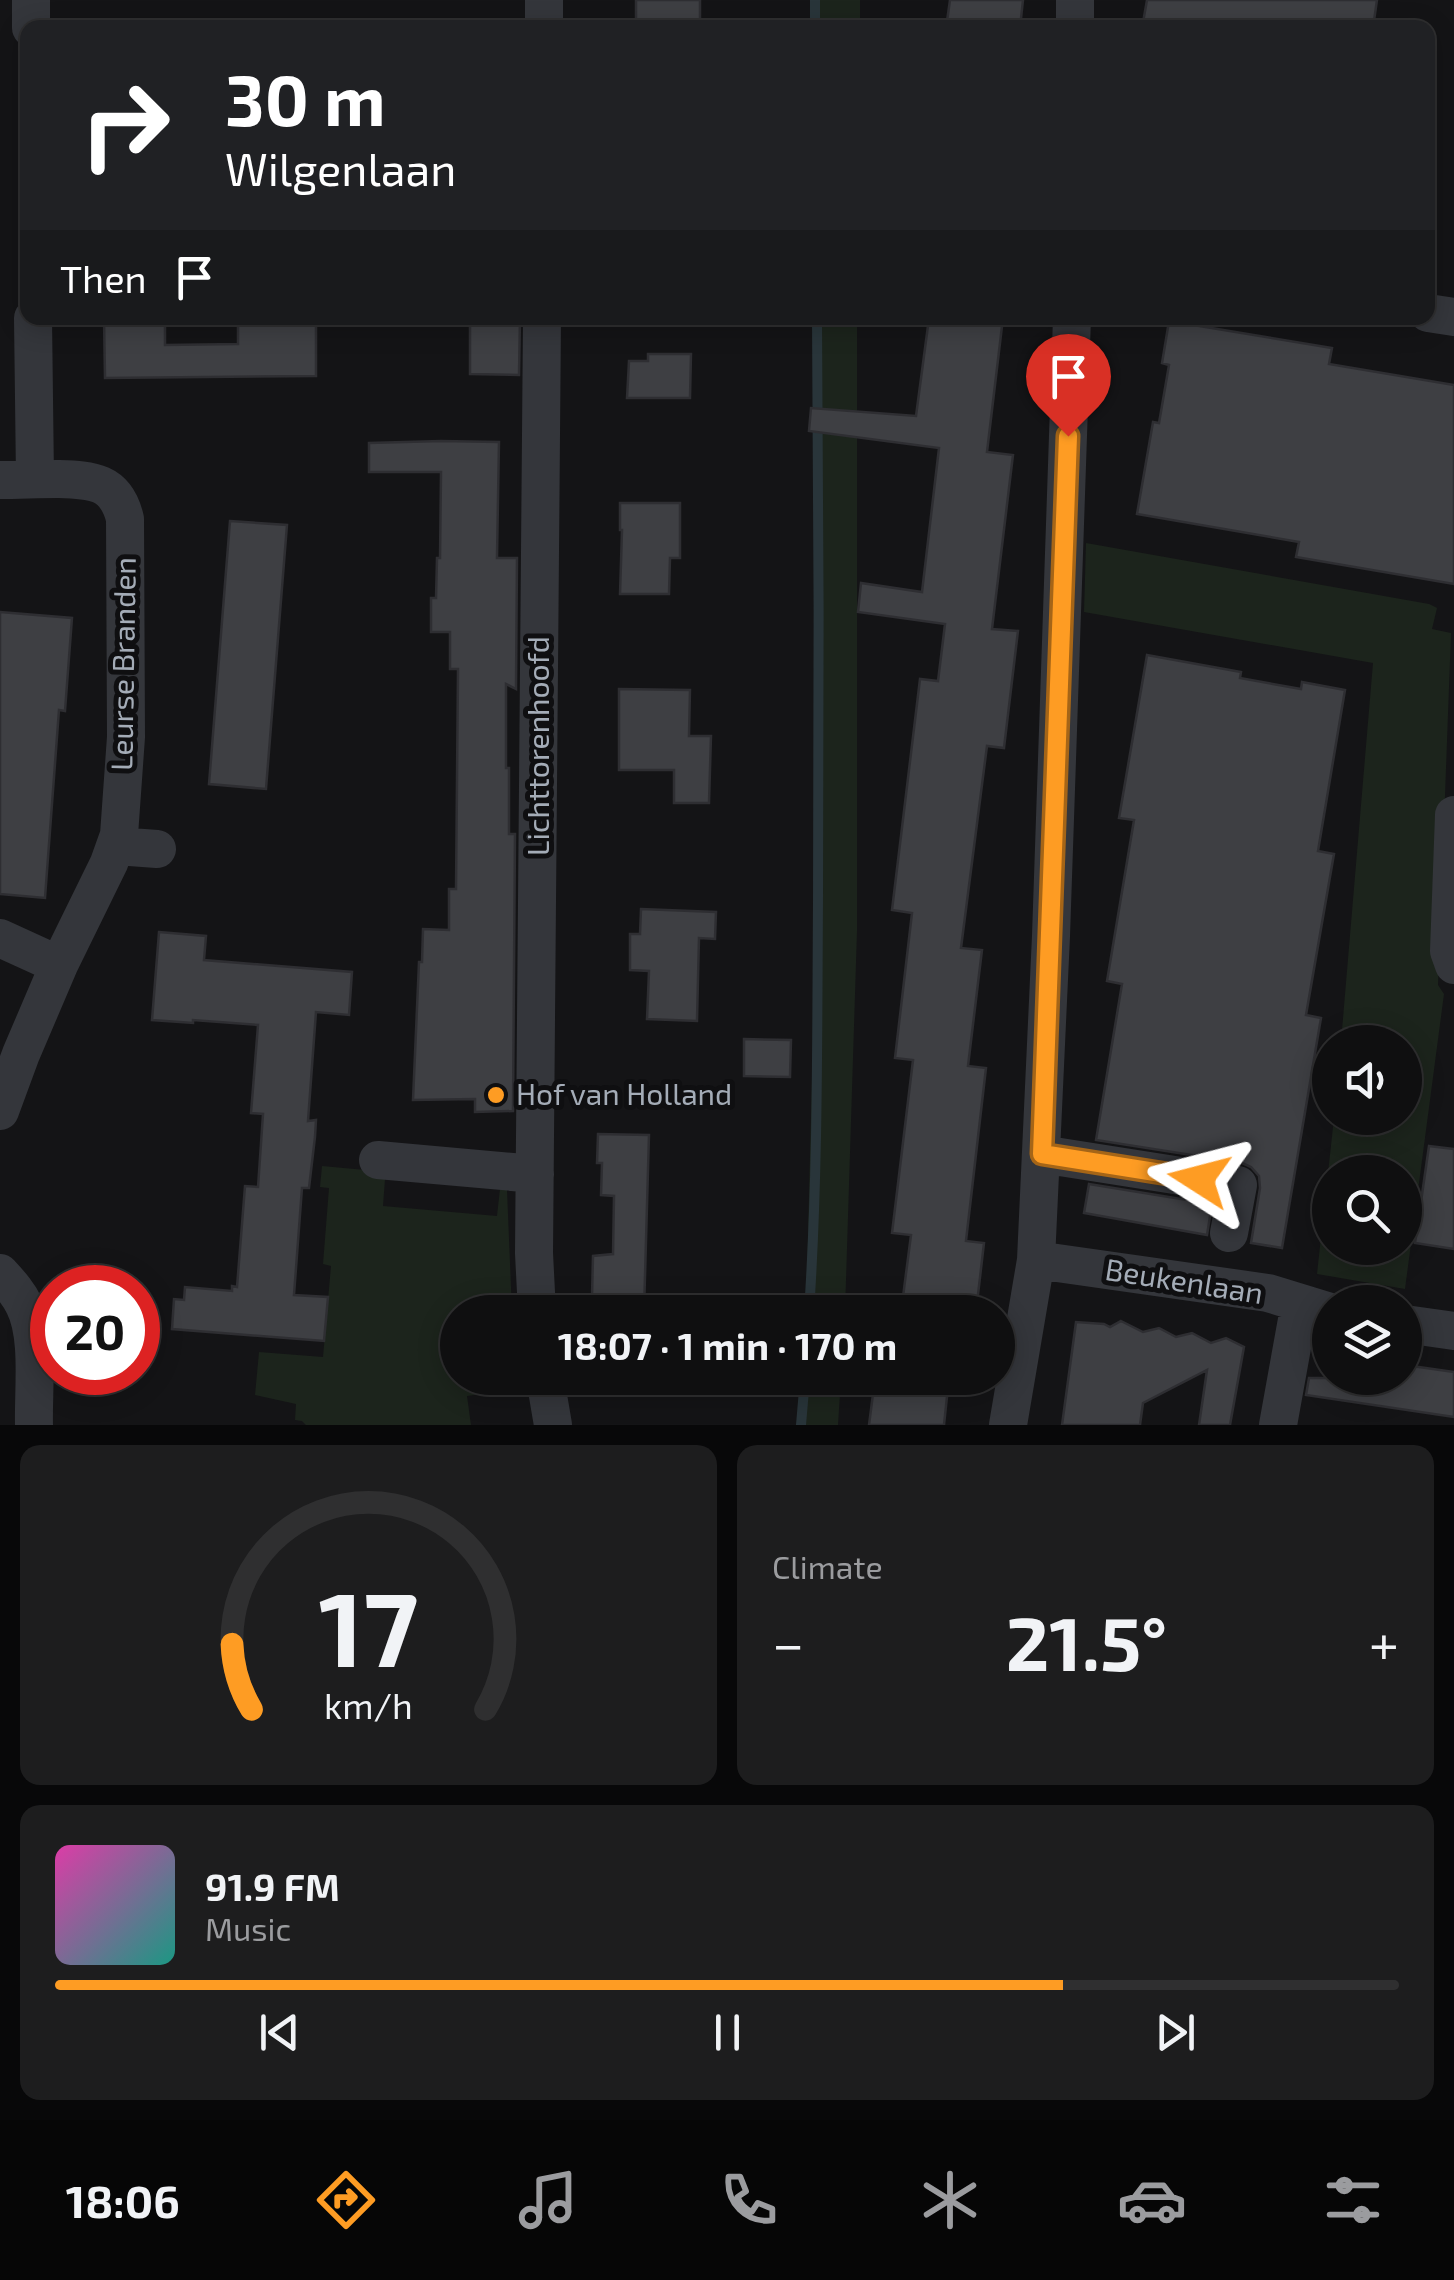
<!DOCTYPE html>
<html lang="en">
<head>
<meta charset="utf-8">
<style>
	body { margin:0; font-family:"Exo 2",sans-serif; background:#1d1d1e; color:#f1f3f6; height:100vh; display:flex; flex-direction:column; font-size:38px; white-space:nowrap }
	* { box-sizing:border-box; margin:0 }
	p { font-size:32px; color:#9b9c9f }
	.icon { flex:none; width:55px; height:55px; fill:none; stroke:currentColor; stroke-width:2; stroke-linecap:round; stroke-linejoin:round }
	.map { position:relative; height:1425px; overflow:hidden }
	.panel { display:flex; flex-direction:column; gap:20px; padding:20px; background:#080809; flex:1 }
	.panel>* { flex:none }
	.hud { position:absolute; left:20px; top:20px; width:1415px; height:305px; border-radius:20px; box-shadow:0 5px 25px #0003,0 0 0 2px #2f2f30; background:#202124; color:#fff; overflow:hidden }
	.buttons { position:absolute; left:1312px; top:1025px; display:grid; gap:20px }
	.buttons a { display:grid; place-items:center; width:110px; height:110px; border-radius:50%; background:#0f0f10; box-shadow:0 5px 25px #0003,0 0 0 2px #2f2f30; font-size:50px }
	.speed { position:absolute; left:30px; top:1265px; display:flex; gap:20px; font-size:50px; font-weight:700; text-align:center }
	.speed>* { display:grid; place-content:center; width:130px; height:130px; border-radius:50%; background:#0f0f10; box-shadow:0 5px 25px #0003,0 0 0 2px #2f2f30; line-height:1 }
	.speed .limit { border:15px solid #d22; background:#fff; color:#111 }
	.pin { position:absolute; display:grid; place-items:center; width:85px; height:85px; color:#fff; margin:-102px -42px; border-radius:50% 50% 50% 0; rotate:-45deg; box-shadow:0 0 10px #0007 }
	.pin .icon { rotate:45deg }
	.me { position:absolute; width:110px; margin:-55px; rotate:279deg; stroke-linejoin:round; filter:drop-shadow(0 0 8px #0008) }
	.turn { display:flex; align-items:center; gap:35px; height:210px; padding:0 40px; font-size:45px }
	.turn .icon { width:130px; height:130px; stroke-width:2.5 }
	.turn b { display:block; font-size:70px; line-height:85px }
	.then { display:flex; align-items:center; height:95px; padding:0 40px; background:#0003; gap:20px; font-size:38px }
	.big { font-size:75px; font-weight:700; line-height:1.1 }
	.panel .widget { flex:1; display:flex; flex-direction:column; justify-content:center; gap:15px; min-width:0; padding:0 35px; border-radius:20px; background:#1d1d1e }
	.panel .dial { align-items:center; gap:0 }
	.dial svg { height:260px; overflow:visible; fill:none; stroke:#2f2f30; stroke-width:7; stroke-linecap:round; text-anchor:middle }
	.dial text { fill:#f1f3f6; stroke:none }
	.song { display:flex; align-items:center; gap:30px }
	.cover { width:120px; height:120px; border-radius:15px; background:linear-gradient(135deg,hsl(320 70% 55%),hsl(170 70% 35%)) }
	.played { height:10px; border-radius:5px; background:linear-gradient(90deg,#fe9c23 75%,#2f2f30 75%) }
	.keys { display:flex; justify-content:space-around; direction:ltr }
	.heat { display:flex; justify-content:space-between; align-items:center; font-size:55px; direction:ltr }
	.panel .tiles { flex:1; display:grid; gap:20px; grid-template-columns:1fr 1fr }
	.widget:last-child { grid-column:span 2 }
	.trip { position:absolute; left:440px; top:1295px; width:575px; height:100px; border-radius:50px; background:#0f0f10; box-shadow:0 5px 25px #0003,0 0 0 2px #2f2f30; font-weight:700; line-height:100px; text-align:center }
	.dock { display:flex; height:160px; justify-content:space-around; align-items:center; background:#060606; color:#9b9c9f }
	.dock .icon { width:70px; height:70px }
	.dock .on { color:#fe9c23 }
	.dock b { font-size:45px; color:#f1f3f6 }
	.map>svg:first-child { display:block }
</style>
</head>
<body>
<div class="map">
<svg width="1454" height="1425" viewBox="0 0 1454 1425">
	<rect width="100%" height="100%" fill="#141416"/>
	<path fill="#1c241c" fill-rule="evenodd" d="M 818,0 L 860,0 L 860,27 L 818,27 Z
		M 820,318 L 857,318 L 857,931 L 845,1312 L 806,1312 L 817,882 Z
		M 1086,543 L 1429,604 L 1437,608 L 1432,629 L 1451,633 L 1438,985 L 1444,994 L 1405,1289 L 1317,1274 L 1334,1118 L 1405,1118 L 1405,1042 L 1341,1042 L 1373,663 L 1084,612 ZM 1330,1172 L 1405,1172 L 1405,1248 L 1330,1248 Z
		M 322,1166 L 376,1171 L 385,1179 L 383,1206 L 497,1216 L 500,1189 L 507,1190 L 512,1312 L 458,1312 L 458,1378 L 510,1378 L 512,1390 L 467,1396 L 471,1425 L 306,1425 L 302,1421 L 295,1420 L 296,1404 L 255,1395 L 259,1352 L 323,1357 L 331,1266 L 323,1264 L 329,1188 L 320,1187 Z
		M 802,1378 L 841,1378 L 838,1425 L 800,1425 Z"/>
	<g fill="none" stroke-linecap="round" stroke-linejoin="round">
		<path stroke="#29353a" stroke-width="10" d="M 815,0 L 815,28
			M 809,1312 C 818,1176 817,1039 818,902 C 819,707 819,513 817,318
			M 801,1425 L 805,1378"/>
	</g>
	<path fill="#3e3f43" stroke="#2e2e32" stroke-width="2.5" d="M 636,0 L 700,0 L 700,28 L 636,28 Z
		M 950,0 L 1023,0 L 1020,28 L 946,28 Z
		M 1147,0 L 1377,0 L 1373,28 L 1142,28 Z
		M 104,318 L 165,318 L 165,345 L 238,344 L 238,318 L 316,318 L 316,376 L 105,378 Z
		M 470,318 L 520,318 L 519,375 L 470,374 Z
		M 929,318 L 1003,318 L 987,452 L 1013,455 L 992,629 L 1018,631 L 1004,748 L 987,746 L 961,948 L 982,950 L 968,1066 L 986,1068 L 966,1241 L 984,1243 L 976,1312 L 901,1312 L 911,1235 L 892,1233 L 913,1060 L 895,1058 L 912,913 L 892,910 L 920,679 L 938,681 L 945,624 L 858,612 L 861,583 L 922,592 L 939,448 L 809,431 L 811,408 L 916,416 Z
		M 1169,321 L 1332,348 L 1329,364 L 1454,385 L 1454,584 L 1296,557 L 1299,542 L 1137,514 L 1153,422 L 1159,423 L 1169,365 L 1162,363 Z
		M 648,354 L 691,354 L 690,398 L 627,398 L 629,361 L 648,361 Z
		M 441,441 L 499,442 L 497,558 L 517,558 L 516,689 L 506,684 L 506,768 L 509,768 L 509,834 L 515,834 L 513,1111 L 475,1112 L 475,1099 L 413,1100 L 419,962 L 422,962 L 423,929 L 449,930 L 449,889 L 456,889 L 458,669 L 450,669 L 450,632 L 431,632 L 431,598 L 436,598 L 437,558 L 440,558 L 441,472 L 369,472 L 369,443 Z
		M 620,503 L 680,503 L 680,558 L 670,558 L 669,594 L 620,594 L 622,530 L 620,530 Z
		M 230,521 L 287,525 L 266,789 L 209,784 Z
		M 0,612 L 72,618 L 65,711 L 59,710 L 45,898 L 0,894 Z
		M 1147,655 L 1241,672 L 1240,678 L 1301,689 L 1302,682 L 1345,690 L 1318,851 L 1334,854 L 1306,1015 L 1321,1018 L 1282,1248 L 1251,1243 L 1260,1188 L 1259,1176 L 1251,1167 L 1242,1163 L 1096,1140 L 1122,984 L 1107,981 L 1134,820 L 1119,818 Z
		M 619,689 L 690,690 L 689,736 L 711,736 L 709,803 L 674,803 L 674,770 L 619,770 Z
		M 641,909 L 716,912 L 715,939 L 699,938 L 697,1021 L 647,1019 L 649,971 L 630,970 L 630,934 L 640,934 Z
		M 159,932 L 206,936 L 204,960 L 352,972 L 349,1015 L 316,1012 L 308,1121 L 316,1120 L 315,1137 L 309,1188 L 302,1188 L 294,1295 L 328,1297 L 324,1341 L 172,1329 L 174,1299 L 184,1300 L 185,1287 L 232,1291 L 232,1286 L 237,1287 L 245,1186 L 258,1187 L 263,1114 L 251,1113 L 258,1025 L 193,1020 L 193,1023 L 152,1020 Z
		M 744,1039 L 791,1040 L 790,1077 L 744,1076 Z
		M 598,1134 L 649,1135 L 644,1312 L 596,1312 L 597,1296 L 592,1296 L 593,1256 L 613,1254 L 614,1196 L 601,1195 L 602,1163 L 597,1163 Z
		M 1429,1146 L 1454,1149 L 1454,1249 L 1415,1243 Z
		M 1089,1184 L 1212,1204 L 1207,1235 L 1084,1213 Z
		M 1121,1321 L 1143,1332 L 1159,1328 L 1176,1337 L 1192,1333 L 1211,1343 L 1226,1338 L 1244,1347 L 1230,1425 L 1199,1425 L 1207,1370 L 1143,1403 L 1140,1425 L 1062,1425 L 1076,1322 L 1104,1324 L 1110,1327 Z
		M 1405,1365 L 1454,1372 L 1454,1417 L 1306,1395 L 1309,1378 L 1405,1378 Z
		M 875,1378 L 949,1378 L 944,1425 L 869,1425 Z"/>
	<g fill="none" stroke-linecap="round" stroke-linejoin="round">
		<path stroke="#34363b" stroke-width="38" d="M 31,0 L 31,28
			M 544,28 L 544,0
			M 1075,28 L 1075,0
			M 1428,313 L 1454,317
			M 33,318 L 35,479
			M 0,480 C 19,480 38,479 57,479 C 91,480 116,480 125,519 L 126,737 L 119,835 L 109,863 L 59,965 L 21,1054 L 0,1111
			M 1454,815 L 1449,951 L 1454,965
			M 116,846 L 157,849
			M 0,938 L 59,965
			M 1041,1154 L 1238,1185 L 1229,1233
			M 378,1160 L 535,1174
			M 1036,1260 L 1268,1293 L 1330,1312
			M 0,1273 C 9,1283 18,1292 24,1305 C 40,1336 33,1390 34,1425
			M 537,1312 L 534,1253 L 542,318
			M 1405,1324 L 1454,1331
			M 545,1378 L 553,1425
			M 1008,1425 L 1036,1260 L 1051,936 L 1072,318
			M 1278,1425 L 1300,1303"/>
	</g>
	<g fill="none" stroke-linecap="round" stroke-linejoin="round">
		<g stroke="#a56517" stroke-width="25">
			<path id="route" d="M 1068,436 L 1042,1154 L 1199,1179"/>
		</g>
		<use href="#route" stroke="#fe9c23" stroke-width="18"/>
	</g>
	<circle fill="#fe9c23" stroke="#0f0f11" stroke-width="4" cx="496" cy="1095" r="10"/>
	<g text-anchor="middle" stroke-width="10" stroke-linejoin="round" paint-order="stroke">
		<g font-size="30" fill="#a4acb7" stroke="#0f0f11">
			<text transform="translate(124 664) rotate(-89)" y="10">Leurse Branden</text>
			<text transform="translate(539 746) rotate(-90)" y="10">Lichttorenhoofd</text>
			<text transform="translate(1184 1282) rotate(9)" y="10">Beukenlaan</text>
		</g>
		<g font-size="30" fill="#a4acb7" stroke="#0f0f11" text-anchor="start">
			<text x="516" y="1105">Hof van Holland</text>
		</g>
	</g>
</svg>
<div class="buttons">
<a><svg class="icon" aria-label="sound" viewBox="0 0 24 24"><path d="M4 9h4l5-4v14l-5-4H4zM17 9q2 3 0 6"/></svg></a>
<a><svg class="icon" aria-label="search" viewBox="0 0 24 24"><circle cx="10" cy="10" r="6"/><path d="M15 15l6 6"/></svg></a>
<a><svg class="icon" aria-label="layers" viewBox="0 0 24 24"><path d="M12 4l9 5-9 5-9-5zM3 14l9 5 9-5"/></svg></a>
</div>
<div class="speed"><div class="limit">20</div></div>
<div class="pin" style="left:1068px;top:436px;background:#d93025"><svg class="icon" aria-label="arrive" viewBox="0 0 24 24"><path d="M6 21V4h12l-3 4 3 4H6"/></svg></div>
<svg class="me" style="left:1199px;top:1179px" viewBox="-20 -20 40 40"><path d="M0-17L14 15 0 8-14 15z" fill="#fe9c23" stroke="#fff" stroke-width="4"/></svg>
<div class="trip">18:07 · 1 min · 170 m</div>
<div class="hud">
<div class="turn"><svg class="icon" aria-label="right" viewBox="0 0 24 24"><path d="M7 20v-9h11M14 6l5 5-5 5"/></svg><div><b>30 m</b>Wilgenlaan</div></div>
<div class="then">Then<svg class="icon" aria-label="arrive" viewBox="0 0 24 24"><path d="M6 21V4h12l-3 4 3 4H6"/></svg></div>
</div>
</div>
<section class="panel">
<div class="tiles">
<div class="widget dial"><svg viewBox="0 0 100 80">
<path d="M14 69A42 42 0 1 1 86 69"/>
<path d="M14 69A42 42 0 0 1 8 49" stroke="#fe9c23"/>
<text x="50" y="56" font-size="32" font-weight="700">17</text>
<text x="50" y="72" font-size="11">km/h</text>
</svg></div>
<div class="widget"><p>Climate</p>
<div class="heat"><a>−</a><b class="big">21.5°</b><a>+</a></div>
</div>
<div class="widget">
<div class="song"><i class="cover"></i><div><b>91.9 FM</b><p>Music</p></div></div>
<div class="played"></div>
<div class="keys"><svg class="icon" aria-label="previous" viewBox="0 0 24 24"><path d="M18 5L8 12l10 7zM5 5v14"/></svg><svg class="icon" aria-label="pause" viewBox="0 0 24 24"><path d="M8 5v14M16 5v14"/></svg><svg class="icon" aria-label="next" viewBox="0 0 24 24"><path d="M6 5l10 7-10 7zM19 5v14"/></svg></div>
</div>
</div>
</section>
<nav class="dock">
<b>18:06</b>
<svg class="icon on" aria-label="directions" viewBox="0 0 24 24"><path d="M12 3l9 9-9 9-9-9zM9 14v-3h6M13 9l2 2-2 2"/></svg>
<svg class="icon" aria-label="music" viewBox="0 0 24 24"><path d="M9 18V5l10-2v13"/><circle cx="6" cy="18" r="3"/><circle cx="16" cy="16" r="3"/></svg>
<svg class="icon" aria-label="phone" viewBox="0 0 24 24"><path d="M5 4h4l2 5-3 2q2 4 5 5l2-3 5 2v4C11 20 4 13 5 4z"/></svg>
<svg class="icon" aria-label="climate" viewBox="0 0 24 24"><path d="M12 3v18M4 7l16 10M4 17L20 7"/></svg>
<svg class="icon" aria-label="car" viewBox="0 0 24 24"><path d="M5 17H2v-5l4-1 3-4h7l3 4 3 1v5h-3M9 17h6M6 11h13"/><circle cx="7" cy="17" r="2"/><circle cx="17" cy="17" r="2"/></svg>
<svg class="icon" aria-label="filters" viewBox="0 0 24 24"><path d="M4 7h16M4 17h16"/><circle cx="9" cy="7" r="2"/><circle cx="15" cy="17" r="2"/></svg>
</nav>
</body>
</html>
